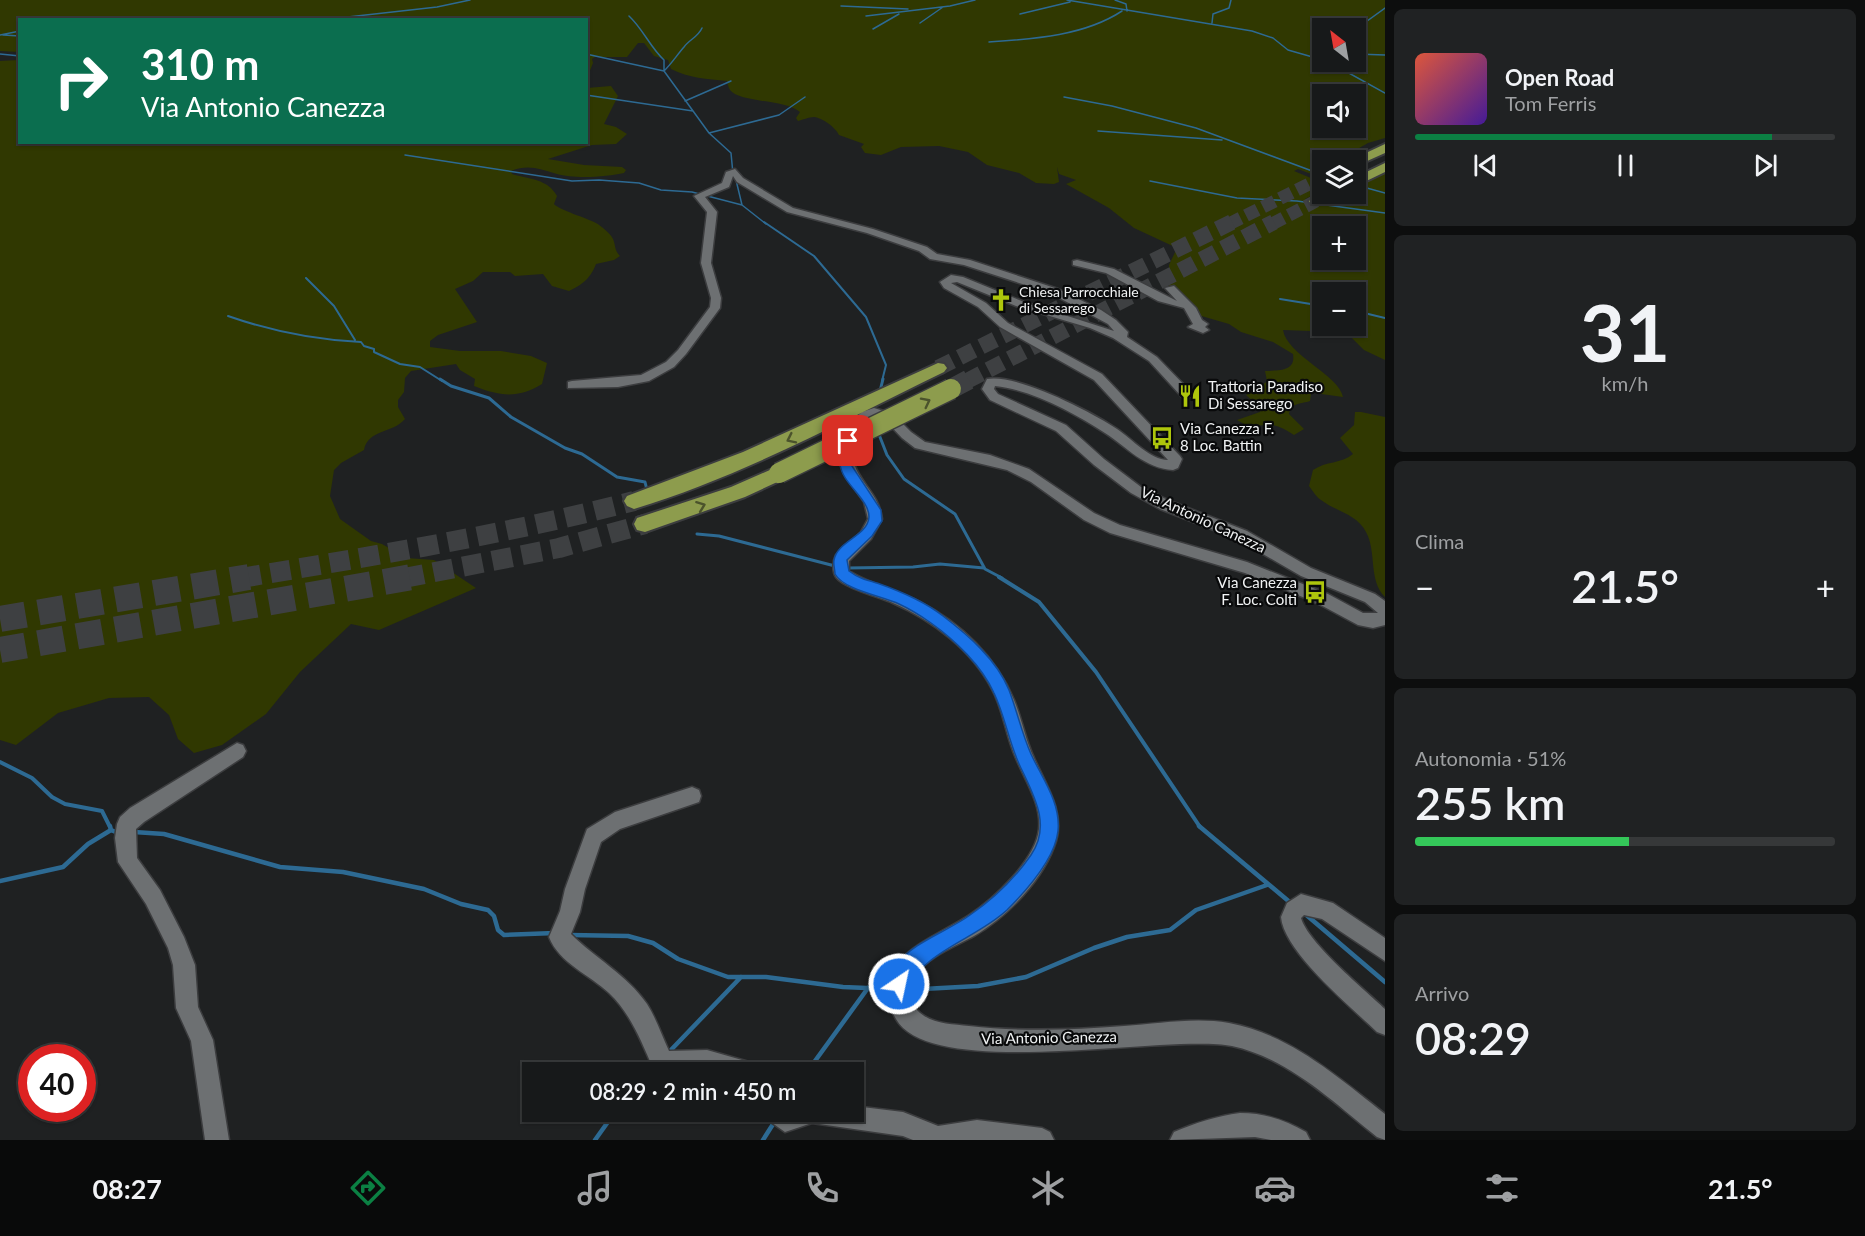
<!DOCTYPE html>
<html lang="it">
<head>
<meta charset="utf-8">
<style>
	body { margin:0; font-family:Lato,sans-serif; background:#202223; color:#f1f3f6; height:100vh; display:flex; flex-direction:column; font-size:22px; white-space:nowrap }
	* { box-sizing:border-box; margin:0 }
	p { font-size:20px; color:#9ea0a2 }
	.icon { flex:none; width:33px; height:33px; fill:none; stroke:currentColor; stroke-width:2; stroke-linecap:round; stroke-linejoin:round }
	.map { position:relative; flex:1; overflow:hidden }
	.details { display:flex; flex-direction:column; gap:9px; padding:9px; background:#0d0e0e; width:480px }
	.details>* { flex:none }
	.guide { position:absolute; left:18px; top:18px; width:570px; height:126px; border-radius:0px; box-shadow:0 2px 4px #0004,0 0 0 2px #363839; background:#0b6e4f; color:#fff; overflow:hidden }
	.needle { width:39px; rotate:329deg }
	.controls { position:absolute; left:1312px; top:18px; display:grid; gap:12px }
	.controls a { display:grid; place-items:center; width:54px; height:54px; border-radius:0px; background:#17191a; box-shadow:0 2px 4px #0004,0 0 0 2px #363839; font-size:30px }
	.speed { position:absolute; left:18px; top:1044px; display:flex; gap:12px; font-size:30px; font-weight:700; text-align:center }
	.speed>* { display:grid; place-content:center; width:78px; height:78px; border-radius:50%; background:#17191a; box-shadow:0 2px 4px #0004,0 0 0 2px #363839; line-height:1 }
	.speed .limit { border:9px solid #d22; background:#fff; color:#111 }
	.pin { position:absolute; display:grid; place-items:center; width:51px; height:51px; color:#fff; margin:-26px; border-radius:12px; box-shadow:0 3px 9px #0006 }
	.me { position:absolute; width:66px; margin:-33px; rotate:34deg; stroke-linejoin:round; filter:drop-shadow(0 0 4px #0008) }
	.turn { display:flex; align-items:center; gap:21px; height:126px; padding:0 24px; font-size:27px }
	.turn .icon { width:78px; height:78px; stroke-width:2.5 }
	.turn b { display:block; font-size:42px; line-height:51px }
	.big { font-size:45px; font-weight:600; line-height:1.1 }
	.details .widget { flex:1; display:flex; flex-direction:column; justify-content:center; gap:9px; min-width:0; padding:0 21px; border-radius:9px; background:#202223 }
	.details .dial { align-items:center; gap:0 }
	.dial b { font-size:78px; line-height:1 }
	.song { display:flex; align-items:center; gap:18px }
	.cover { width:72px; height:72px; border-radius:9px; background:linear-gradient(135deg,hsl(10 70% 55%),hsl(260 70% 35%)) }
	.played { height:6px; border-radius:3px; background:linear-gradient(90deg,#0b8043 85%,#363839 85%) }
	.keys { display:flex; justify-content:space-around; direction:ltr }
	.heat { display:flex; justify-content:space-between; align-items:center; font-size:33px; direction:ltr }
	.charge { height:9px; border-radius:4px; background:linear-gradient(90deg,#34c759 51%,#363839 0) }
	.trip { position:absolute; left:522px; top:1062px; width:342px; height:60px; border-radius:0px; background:#17191a; box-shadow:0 2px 4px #0004,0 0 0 2px #363839; font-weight:600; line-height:60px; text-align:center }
	.dock { display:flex; height:96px; justify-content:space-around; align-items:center; background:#090a0a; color:#9ea0a2 }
	.dock .icon { width:42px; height:42px }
	.dock .current { color:#0b8043 }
	.dock b { font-size:27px; color:#f1f3f6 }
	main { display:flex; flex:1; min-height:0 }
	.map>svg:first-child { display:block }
</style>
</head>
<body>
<main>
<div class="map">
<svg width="1385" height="1140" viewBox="0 0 1385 1140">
	<rect width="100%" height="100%" fill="#1f2122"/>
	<path fill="#303801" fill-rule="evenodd" d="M 0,0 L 1385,0 L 1385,138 L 1368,143 L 1338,160 L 1323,160 L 1323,169 L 1311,174 L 1298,169 L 1294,171 L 1323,183 L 1323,190 L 1305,199 C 1328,210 1323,204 1341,194 C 1345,192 1352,194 1356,194 L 1356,186 L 1385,170 L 1385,360 L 1364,350 L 1351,337 L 1334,331 L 1323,334 L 1311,331 L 1283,330 C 1287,355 1339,375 1343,397 L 1314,393 L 1311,394 L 1310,401 C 1302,404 1291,402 1289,414 L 1304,429 L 1294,435 C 1277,424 1270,422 1251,428 L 1237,420 L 1260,412 L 1262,409 L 1246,395 L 1265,383 L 1267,381 L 1265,371 C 1278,370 1296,372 1293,354 L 1273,342 L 1241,332 L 1229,324 L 1198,315 L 1169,289 L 1169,265 L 1177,248 L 1134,228 L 1109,208 L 1066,184 L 1076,180 L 1059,174 L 1057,167 L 1059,182 L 1054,184 L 1036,183 L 1019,173 L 987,165 L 968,152 L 939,146 L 901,147 L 881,155 L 865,153 L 861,147 L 864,144 L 839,135 C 836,128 823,118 814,117 C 809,117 802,120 798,121 L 796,118 L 800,112 C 785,99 740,103 730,90 C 728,87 728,84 727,81 C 707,79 689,78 671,69 L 668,60 L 654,56 L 644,43 L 638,43 L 627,57 L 595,57 L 592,59 L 593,63 L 587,78 L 586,20 L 20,20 L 19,52 L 0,51 ZM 1323,28 L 1356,28 L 1356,62 L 1323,62 ZM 1323,94 L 1356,94 L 1356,128 L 1323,128 ZM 1323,226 L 1356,226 L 1356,260 L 1323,260 ZM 1323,292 L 1356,292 L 1356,326 L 1323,326 Z
		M 19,60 L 20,142 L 586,142 L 587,88 L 611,86 L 618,96 L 604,124 L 616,127 L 627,134 L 616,144 L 592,145 L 548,159 L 584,165 L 622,167 L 626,170 L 624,173 C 607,177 574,179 557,174 C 539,169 529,164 511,171 L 512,174 C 529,179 548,179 557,196 L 554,204 C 559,210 587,218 596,223 C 601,226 611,234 613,239 C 616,246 614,250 620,256 L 614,260 L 596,264 C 590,279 583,284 569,291 L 552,286 L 543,274 L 515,276 L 510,272 L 483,272 L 473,281 L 455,289 L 477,322 L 438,335 L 430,341 L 430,347 L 460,351 L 501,351 L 531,356 L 547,363 L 542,384 C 518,399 499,396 474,386 L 475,379 L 460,370 L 456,364 L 411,371 L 405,378 L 404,392 L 398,400 L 398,407 L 405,419 C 392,434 368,429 364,450 L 341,463 L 334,470 L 330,496 L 340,519 L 371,541 L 382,544 L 406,558 L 434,560 L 476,588 L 379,630 L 351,624 L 300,672 L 266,714 L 222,745 L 194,753 L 178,739 L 169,715 L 149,697 L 109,698 L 58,713 L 16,745 L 0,740 L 0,61 Z
		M 1361,412 L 1385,417 L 1385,597 C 1368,580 1377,552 1366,532 C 1357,514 1335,511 1321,500 C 1316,497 1313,491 1309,486 L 1313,470 C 1326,461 1341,464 1353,454 L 1340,438 L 1354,425 L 1355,412 Z"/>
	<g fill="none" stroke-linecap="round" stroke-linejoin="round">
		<path stroke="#2d6a93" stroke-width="1.5" d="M 1067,0 L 1252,31 L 1273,38 L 1288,50 L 1323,60
			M 1115,0 L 1126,4 L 1127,11
			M 841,6 L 908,9
			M 1020,14 L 1070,2
			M 866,16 L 950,6 L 975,0
			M 321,20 L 437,7 L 470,0
			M 920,23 L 943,7
			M 1212,23 L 1213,14 L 1229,8 L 1231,0
			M 702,28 C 698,37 690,39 684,47 C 677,55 672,63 664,71 L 709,133 L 731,153 L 733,174
			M 873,29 L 899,14
			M 1356,29 L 1385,8
			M 0,35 L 20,31
			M 3,35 L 20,36
			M 989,42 C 1033,39 1084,36 1122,11
			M 0,54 L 20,56
			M 586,54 L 664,71 L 664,60 C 650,47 643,29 629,16
			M 1356,54 L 1385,55
			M 1312,56 L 1323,48
			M 1329,62 L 1385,93
			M 586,95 L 693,111
			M 1064,97 L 1112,106 L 1196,128 L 1323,175
			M 685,101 L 731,81
			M 1098,131 L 1222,140
			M 709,133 L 779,115 L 805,97
			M 405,155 L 572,181 L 599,180 L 639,183 L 661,190 L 692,192 L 742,205 L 766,224
			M 736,180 L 742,205
			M 1150,181 L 1237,198 L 1297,201 L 1385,213
			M 1356,185 L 1385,193"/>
		<path stroke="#2d6a93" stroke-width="2" d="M 764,222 L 814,256 L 866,317 L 886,365 L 882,381
			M 306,278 L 334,306 L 355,340
			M 1280,299 L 1323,306
			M 1356,311 L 1385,318
			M 228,316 C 271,331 315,340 361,342 L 364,346 L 374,349 L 374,352 L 400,364 L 420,367 L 442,381"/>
		<path stroke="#2d6a93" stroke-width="3" d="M 440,379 L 451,386 L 489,398 L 511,417 L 565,448 L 582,454 L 617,477 L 645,482 L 647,490
			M 880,391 L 883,379
			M 878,432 L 887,455 L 904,479 L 955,514 L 985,569 L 1002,578
			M 697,534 L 719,536 L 835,566
			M 847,568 L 913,567 L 940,564 L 984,568"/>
		<path stroke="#2d6a93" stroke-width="4" d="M 999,577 L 1039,602 L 1096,672 L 1200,827
			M 0,762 L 32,778 L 52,797 L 65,804 L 102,811 L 110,827"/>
		<path stroke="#2d6a93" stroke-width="4.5" d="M 110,826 L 111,830
			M 1199,826 L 1292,904
			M 134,832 L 164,834 L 280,867 L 343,872 L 424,889 L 461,904 L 488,910 L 494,916 L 498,930 L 504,935 L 555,933
			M 0,881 L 63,867 L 88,844 L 111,830 L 118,833
			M 1304,913 L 1385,982
			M 570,935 L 628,936 L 653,943 L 678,959 L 728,977 L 766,977 L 843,987 L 890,989
			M 905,990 L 978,986 L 1026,977 L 1094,948 L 1127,937 L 1170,930 L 1196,910 L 1267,885
			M 669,1052 L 741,977
			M 648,1072 L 656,1065
			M 807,1072 L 868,988
			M 595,1140 L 615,1112
			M 763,1140 L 775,1121"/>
		<path stroke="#3e4042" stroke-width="13" stroke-dasharray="13 6" stroke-linecap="butt" d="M 1229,224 L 1319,179
			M 1272,224 L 1316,201"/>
		<path stroke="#3e4042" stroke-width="16" stroke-dasharray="16 8" stroke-linecap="butt" d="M 938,368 L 1232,222
			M 967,381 L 1274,222"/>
		<path stroke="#3e4042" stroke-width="20" stroke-dasharray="20 10" stroke-linecap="butt" d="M 951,389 L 970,379
			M 241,578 C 373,556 504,535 634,501
			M 404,578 L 559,548 L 645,524"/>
		<path stroke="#3e4042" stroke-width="26" stroke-dasharray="26 13" stroke-linecap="butt" d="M 0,619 L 249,577
			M 0,650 L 412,577"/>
		<g stroke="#3c3d3f" stroke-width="3">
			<path id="minor" d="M 735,169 L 743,178 L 793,208 L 873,229 L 927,247 L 937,254 L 970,260 L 1058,289 L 1101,310 L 1116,320 L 1128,332 L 1127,337 L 1157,357 L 1190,391 L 1190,397 L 1182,397 L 1149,361 L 1113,338 L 1090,328 L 1016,306 L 957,282 L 951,283 L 986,303 L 1008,323 L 1102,374 L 1180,456 L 1182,459 L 1178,468 L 1173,470 C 1144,468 1128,448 1105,433 C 1074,413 1033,390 995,386 L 994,389 L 998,394 L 1066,425 L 1104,459 L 1141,487 L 1170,501 L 1247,531 L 1311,568 L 1375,594 L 1385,601 L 1385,625 L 1373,628 L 1358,625 L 1317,603 L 1245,573 L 1110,533 L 1084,520 L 1031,482 L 1007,470 L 915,448 L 902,438 L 884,419 L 875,416 C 866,420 860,427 857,437 C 842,477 878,484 882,519 L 871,539 L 849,561 L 849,571 C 871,585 897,590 920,602 C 961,623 996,657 1014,700 C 1022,719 1025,739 1034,758 C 1045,783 1065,812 1056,841 C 1044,879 1008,916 974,936 C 954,947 929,956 915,975 C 906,986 908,1001 917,1010 C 930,1024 951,1024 969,1026 C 1020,1032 1072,1030 1124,1026 C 1158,1024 1194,1017 1229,1023 C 1289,1034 1338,1077 1385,1114 L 1385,1140 L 1377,1137 C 1333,1102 1288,1058 1232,1046 C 1166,1033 932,1082 896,1019 C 863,961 931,940 968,916 C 993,900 1036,860 1039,829 C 1042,801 1021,775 1012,748 C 1005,729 1002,707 992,689 C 972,650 932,620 893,603 C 880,597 844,588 836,577 C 832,571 833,561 836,555 L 861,532 L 868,519 L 864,502 L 844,474 L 840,464 L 839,452 L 845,434 L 854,419 L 862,412 L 874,408 L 893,414 L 911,432 L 925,442 L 990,455 L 1029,469 L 1094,513 L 1120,525 L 1247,562 L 1328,594 L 1363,613 L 1378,613 L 1365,602 L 1301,576 L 1237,539 L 1160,509 L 1131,493 L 1094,465 L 1056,431 L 990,400 L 982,389 L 987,379 C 1016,373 1092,412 1117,429 C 1132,439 1150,460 1168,460 L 1094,380 L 1000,327 L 978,307 L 944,288 L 940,282 L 951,275 L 963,277 L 1024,302 L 1114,331 L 1108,324 L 1050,293 L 964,265 L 930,259 L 919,251 L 867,233 L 787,212 L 737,182 L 733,176 L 729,187 L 705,197 L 717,212 L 711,263 L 721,298 L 720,308 L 686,354 L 674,367 L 649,381 L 618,387 L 568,388 L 568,382 L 572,381 L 641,375 L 666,362 L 678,350 L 710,307 L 711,298 L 701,263 L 707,212 L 694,196 L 722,183 L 726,172 Z
				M 1077,260 L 1114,269 L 1177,301 L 1165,288 L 1174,286 L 1196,308 L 1202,320 L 1208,324 L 1205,327 L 1209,330 L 1203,333 L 1188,327 L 1193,324 L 1184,308 L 1158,301 L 1106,273 L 1073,265 L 1073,261 Z
				M 237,743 L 243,745 L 246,751 L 243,757 L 144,822 L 136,829 L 137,858 L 160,890 L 184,937 L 195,965 L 198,1007 L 213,1040 L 229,1140 L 205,1140 L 191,1041 L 176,1008 L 173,965 L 168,948 L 146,904 L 118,862 L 115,838 L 117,824 L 120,817 L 130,808 Z
				M 692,787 L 699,790 L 701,796 L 699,802 L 620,829 L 601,842 L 585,889 L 580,912 L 571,934 C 595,958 627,975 647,1004 C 656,1018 662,1036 669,1051 L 707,1050 L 756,1064 L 759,1072 L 664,1072 L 653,1068 C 641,1041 631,1014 609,993 C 590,975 559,963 549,937 L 560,911 L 565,889 L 587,829 L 615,812 Z
				M 1301,894 L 1333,903 L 1385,938 L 1385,961 L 1322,919 L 1304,915 L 1301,918 C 1308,943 1365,990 1385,1009 L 1385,1035 L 1377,1032 C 1351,1007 1284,952 1281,917 L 1287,903 Z
				M 854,1106 L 903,1112 L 938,1126 L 977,1120 L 1042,1128 L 1050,1132 L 1054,1140 L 913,1140 L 903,1136 L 812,1123 L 785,1132 L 768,1120 L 764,1112 L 854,1112 Z
				M 1240,1113 C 1265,1113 1285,1120 1306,1132 L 1310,1140 L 1271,1140 L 1255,1137 L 1170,1140 L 1174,1132 C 1195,1123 1217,1116 1240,1113 Z"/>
		</g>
		<g stroke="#3c3d3f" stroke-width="4">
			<path id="highway" d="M 1385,144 L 1385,153 L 1356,166 L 1356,160 L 1351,160 Z
				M 1385,163 L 1385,172 L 1356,186 L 1356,177 Z
				M 1323,173 L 1323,182 L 1314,182 L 1312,179 Z
				M 1323,193 L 1339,194 L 1321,204 L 1311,204 L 1309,201 Z
				M 938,363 L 944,364 L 947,368 L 944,372 C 843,421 742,476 634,509 L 627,506 L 624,501 L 627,496 L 743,452 Z
				M 779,466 L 786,468 L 789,473 L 786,478 L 745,497 L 645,532 L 637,530 L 634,524 L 637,518 L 731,487 Z"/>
		</g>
		<use href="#minor" fill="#6d7072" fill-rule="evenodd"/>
		<use href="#highway" fill="#8d9c4d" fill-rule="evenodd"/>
		<g stroke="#3c3d3f" stroke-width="23" stroke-linecap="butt">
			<path id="highway-bridge" d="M 779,473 L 951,389"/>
		</g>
		<use href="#highway-bridge" stroke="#8d9c4d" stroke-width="20"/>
	</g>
	<defs><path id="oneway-chevron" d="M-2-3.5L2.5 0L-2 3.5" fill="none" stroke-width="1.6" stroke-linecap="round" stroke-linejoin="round" transform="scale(1.5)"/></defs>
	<g stroke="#4b532c">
		<use href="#oneway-chevron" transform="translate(926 402) rotate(-27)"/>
		<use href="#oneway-chevron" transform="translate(791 439) rotate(154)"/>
		<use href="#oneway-chevron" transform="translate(701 506) rotate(-21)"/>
	</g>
	<path fill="#1a73e8" stroke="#114b97" stroke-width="1.5" d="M 848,437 L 854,441 L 852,466 L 881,510 L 882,521 L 872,536 L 847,560 L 849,571 C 858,578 866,580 877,583 C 900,591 924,601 943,616 C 968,635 997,660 1009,690 C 1017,711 1022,734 1031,754 C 1042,778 1061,803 1058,831 C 1055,858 1026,891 1007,910 C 976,939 923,951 906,991 L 899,994 L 892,991 L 890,984 C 892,978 894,969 898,963 C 912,943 950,930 970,915 C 992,900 1015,878 1031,855 C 1052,825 1033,794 1020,766 C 1009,743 1005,716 994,693 C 982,666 955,640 931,623 C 921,616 910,609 899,604 C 882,596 844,590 835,574 C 835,570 833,564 834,560 C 837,541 868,536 869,517 C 869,498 842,484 840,464 C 839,457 841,448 842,441 Z"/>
	<defs>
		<g id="church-bare" transform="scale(1.8)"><path d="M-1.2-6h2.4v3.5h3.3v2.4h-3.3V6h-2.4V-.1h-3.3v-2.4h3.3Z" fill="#aec60c" stroke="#090a0b" stroke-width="2.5" paint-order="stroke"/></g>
		<g id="restaurant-bare" transform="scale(1.8)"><path d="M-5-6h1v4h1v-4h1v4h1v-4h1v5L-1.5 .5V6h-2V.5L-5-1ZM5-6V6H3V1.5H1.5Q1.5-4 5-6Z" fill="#aec60c" stroke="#090a0b" stroke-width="2.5" paint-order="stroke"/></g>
		<g id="bus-bare" transform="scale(1.8)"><path d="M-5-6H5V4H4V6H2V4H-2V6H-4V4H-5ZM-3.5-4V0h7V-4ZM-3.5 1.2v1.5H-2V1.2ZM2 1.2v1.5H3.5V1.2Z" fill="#aec60c" stroke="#090a0b" stroke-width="2.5" paint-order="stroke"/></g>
	</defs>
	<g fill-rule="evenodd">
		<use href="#church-bare" x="1001" y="300"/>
		<use href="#restaurant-bare" x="1190" y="396"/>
		<use href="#bus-bare" x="1162" y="438"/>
		<use href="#bus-bare" x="1315" y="592"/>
	</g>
	<g text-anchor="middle" stroke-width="4.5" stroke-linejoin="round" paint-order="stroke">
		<g font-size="14" fill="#f1f3f4" stroke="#090a0b" text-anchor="start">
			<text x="1019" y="297">Chiesa Parrocchiale<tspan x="1019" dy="16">di Sessarego</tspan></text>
		</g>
		<g font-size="15" fill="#f1f3f4" stroke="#090a0b" text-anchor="start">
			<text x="1208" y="392">Trattoria Paradiso<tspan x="1208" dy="17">Di Sessarego</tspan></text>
			<text x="1180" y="434">Via Canezza F.<tspan x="1180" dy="17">8 Loc. Battin</tspan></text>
			<text x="1297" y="588" text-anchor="end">Via Canezza<tspan x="1297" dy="17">F. Loc. Colti</tspan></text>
		</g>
		<g font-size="15" fill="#f1f3f4" stroke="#090a0b">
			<text transform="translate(1203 520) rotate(25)" y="5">Via Antonio Canezza</text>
			<text transform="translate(1049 1038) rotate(-1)" y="5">Via Antonio Canezza</text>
		</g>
	</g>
</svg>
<div class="controls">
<a><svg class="needle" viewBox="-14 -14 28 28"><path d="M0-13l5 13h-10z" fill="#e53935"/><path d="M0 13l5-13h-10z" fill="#9ea0a2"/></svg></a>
<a><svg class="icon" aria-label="sound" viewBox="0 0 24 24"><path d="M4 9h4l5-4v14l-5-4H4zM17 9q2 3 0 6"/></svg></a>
<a><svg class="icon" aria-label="layers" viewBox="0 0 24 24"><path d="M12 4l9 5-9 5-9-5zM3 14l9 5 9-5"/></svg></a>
<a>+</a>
<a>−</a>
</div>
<div class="speed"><div class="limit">40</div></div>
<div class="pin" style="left:848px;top:441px;background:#d93025"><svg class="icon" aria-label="arrive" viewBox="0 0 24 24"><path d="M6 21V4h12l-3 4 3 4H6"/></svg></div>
<svg class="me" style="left:899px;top:984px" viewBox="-20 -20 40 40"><circle r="17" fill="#1a73e8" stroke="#fff" stroke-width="3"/><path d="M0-11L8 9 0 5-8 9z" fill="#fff"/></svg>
<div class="trip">08:29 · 2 min · 450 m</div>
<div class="guide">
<div class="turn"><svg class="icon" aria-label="right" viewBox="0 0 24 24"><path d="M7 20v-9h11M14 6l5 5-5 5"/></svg><div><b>310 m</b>Via Antonio Canezza</div></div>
</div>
</div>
<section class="details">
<div class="widget">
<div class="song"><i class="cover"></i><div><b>Open Road</b><p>Tom Ferris</p></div></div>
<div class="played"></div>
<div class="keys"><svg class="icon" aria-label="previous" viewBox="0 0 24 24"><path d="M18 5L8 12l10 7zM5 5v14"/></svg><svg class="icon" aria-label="pause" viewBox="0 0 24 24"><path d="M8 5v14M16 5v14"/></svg><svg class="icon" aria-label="next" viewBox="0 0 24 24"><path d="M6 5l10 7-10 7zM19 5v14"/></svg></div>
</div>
<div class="widget dial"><b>31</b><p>km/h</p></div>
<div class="widget"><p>Clima</p>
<div class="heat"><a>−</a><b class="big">21.5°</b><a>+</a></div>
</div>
<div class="widget"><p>Autonomia · 51%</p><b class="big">255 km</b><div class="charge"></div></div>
<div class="widget"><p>Arrivo</p><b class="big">08:29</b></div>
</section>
</main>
<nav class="dock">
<b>08:27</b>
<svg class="icon current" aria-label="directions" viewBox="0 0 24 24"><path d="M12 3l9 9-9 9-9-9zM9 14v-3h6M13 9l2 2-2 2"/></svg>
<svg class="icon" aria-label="music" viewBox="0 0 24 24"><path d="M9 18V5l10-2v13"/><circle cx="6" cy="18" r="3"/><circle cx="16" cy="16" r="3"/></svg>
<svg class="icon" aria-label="phone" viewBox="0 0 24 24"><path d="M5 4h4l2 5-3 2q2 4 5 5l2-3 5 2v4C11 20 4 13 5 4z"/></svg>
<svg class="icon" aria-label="climate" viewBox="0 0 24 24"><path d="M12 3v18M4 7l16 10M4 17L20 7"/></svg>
<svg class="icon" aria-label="car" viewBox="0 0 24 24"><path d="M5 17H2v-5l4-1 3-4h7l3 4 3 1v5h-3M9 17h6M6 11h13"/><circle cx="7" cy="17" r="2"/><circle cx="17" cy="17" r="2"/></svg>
<svg class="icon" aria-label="filters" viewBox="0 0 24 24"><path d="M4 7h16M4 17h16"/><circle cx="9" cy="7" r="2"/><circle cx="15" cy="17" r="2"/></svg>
<b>21.5°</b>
</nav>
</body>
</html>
